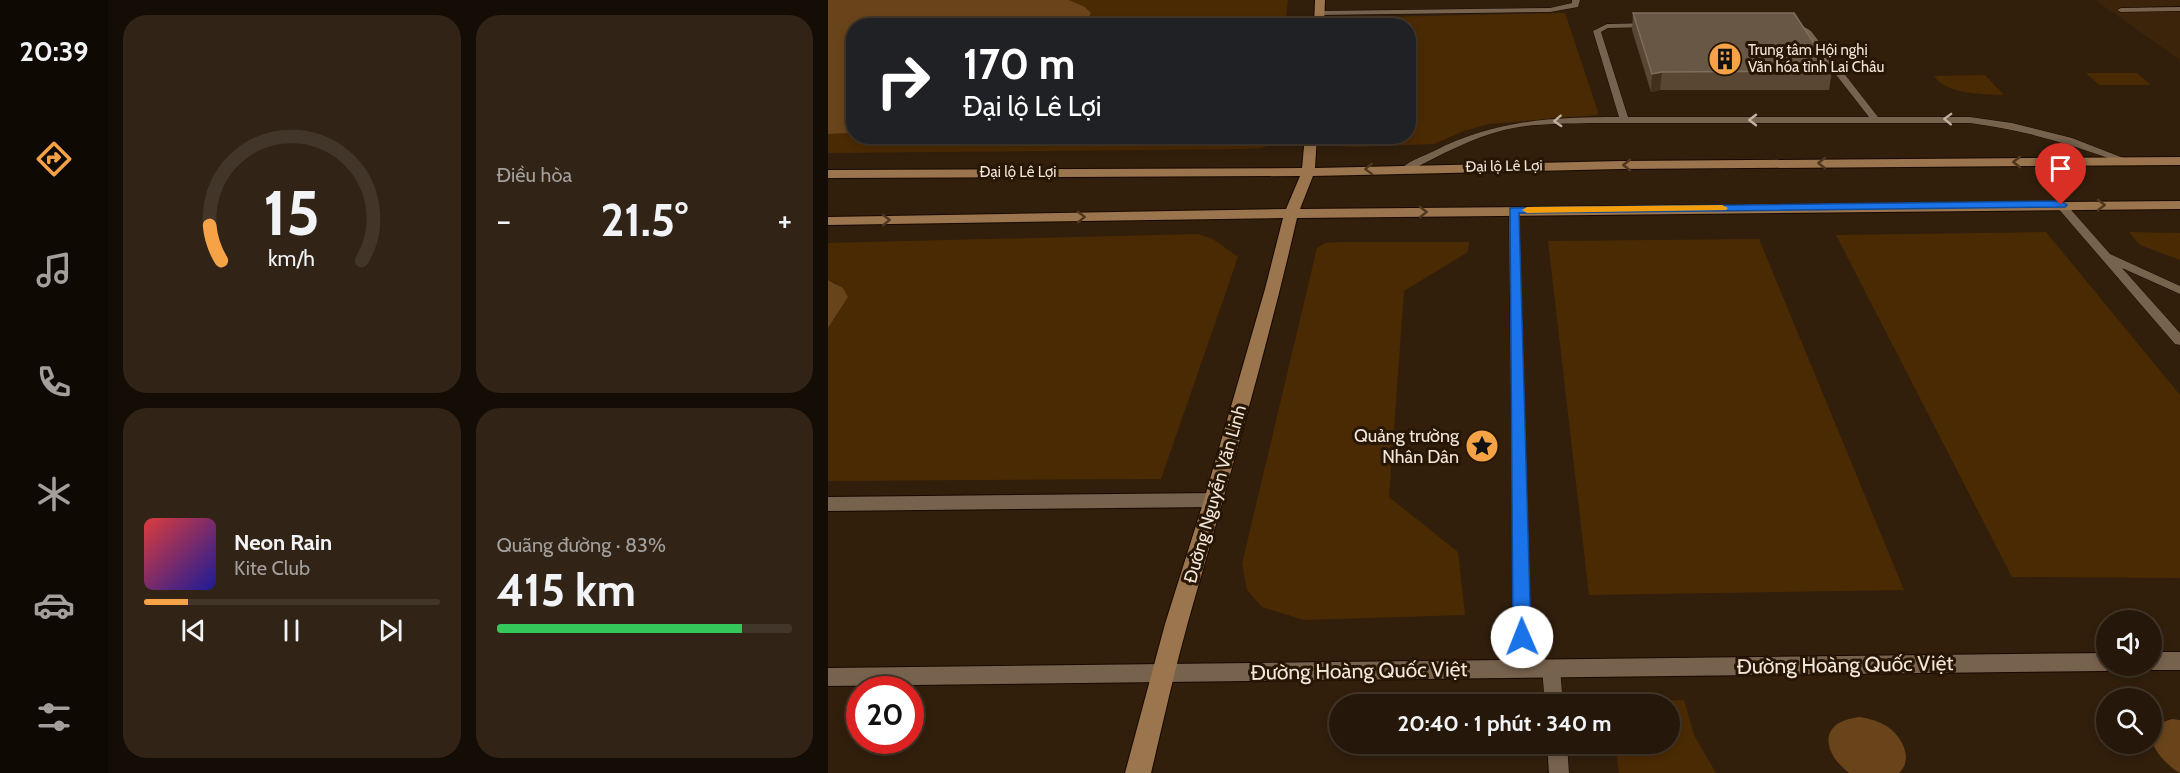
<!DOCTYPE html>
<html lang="vi">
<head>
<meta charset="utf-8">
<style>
	body { margin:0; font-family:Cabin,sans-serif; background:#312417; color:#f1f3f6; height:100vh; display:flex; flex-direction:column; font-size:22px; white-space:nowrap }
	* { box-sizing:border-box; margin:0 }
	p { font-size:20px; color:#a39f9c }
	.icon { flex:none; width:33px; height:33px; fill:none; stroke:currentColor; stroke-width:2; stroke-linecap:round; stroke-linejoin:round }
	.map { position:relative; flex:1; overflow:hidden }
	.sheet { display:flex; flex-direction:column; gap:15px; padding:15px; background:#140d05; width:720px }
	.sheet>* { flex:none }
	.hud { position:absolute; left:18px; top:18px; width:570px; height:126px; border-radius:24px; box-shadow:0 3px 9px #0003,0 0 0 2px #42362a; background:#202124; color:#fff; overflow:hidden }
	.tools { position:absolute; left:1268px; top:610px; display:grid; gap:12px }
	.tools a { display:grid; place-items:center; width:66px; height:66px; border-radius:50%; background:#251709; box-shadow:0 3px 9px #0003,0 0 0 2px #42362a; font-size:30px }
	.speed { position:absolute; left:18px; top:676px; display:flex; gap:12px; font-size:30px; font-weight:700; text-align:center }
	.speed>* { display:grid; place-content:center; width:78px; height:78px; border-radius:50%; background:#251709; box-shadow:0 3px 9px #0003,0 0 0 2px #42362a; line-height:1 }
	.speed .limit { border:9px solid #d22; background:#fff; color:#111 }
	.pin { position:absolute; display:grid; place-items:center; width:51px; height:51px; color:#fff; margin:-62px -26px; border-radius:50% 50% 50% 0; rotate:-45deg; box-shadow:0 0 6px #0007 }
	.pin .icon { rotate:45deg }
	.me { position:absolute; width:66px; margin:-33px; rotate:359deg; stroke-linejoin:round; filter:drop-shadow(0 0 4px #0008) }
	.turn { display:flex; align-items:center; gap:21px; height:126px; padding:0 18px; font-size:27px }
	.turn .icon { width:78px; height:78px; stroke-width:2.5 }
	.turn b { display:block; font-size:42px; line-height:51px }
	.big { font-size:45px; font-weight:800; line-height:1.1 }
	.sheet .card { flex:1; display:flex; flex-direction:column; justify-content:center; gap:9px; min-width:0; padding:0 21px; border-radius:24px; background:#312417 }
	.sheet .dial { align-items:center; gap:0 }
	.dial svg { height:156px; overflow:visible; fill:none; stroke:#42362a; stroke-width:7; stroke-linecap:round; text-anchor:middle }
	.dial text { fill:#f1f3f6; stroke:none }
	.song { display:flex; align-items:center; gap:18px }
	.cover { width:72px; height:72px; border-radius:9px; background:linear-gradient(135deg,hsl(0 70% 55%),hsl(240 70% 35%)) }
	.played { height:6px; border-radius:3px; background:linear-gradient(90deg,#f5a346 15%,#42362a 15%) }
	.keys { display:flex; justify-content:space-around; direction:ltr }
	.heat { display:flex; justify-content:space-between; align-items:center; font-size:33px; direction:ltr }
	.charge { height:9px; border-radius:4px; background:linear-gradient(90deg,#34c759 83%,#42362a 0) }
	.sheet .tiles { flex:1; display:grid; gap:15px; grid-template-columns:repeat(2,1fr) }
	.trip { position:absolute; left:501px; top:694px; width:351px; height:60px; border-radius:30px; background:#251709; box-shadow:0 3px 9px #0003,0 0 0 2px #42362a; font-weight:800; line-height:60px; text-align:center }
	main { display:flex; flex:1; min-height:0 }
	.menu { display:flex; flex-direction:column; width:108px; justify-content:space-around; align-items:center; background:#0f0904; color:#a39f9c }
	.menu .icon { width:42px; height:42px }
	.menu .active { color:#f5a346 }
	.menu b { font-size:27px; color:#f1f3f6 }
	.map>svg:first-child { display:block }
</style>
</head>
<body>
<main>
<nav class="menu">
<b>20:39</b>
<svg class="icon active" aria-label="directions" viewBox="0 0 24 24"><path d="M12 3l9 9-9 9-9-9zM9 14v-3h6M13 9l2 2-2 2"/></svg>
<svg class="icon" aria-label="music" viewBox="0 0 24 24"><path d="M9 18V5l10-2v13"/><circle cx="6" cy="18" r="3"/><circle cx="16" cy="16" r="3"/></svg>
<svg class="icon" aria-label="phone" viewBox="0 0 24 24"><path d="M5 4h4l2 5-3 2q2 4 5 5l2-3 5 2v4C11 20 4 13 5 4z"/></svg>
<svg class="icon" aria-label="climate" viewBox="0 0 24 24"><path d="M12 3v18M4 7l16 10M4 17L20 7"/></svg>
<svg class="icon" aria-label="car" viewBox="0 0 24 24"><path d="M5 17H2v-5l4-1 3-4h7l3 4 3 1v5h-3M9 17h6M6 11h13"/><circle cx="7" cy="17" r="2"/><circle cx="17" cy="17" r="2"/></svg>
<svg class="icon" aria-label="filters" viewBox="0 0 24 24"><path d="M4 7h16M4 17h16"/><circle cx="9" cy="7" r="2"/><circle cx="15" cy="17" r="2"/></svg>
</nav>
<section class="sheet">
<div class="tiles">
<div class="card dial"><svg viewBox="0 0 100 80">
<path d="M14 69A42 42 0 1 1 86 69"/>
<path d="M14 69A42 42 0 0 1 8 51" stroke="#f5a346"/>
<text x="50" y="56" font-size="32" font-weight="700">15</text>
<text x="50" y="72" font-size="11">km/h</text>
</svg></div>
<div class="card"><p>Điều hòa</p>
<div class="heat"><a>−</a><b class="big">21.5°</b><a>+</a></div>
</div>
<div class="card">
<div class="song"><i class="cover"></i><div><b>Neon Rain</b><p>Kite Club</p></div></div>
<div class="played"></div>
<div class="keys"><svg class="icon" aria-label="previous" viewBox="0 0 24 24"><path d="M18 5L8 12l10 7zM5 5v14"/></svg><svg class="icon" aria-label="pause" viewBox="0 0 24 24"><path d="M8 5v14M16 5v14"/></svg><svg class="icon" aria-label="next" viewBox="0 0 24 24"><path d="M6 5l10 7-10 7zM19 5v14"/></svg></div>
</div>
<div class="card"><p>Quãng đường · 83%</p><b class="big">415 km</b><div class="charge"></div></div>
</div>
</section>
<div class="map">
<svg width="1352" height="773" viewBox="0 0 1352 773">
	<rect width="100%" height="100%" fill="#311f0c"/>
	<path fill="#3b240a" d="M 1267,0 L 1352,0 L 1352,60 Z"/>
	<path fill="#4a2a03" d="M 241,0 L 460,0 L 457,26 L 257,25 L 263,13 Z
		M 737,13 L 770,112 L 769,115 L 661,124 L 636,131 L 606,144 L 527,147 L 511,146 L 503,140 L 503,136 L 580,136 L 580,26 L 504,25 L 504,22 L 509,18 Z
		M 1258,73 L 1309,73 L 1323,85 L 1271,85 Z
		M 1157,75 L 1176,95 C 1155,94 1119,95 1106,76 Z
		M 25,133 L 26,136 L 442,137 L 441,145 L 434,148 L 414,149 L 0,153 L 0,134 Z
		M 1218,232 L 1352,395 L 1352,578 L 1184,577 L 1008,235 Z
		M 1301,232 L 1352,233 L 1352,260 L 1312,245 Z
		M 369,234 L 385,239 L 410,257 L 333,479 L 0,481 L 0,328 L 20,297 L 8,283 L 0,280 L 0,243 Z
		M 931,239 L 1076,590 L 761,595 L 720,241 Z
		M 513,242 L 641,242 L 640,252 L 576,291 L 561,497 L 630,552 L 637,615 L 476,620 L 434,607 L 419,590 L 414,564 L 489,248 L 497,243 Z
		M 856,700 L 866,735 L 888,773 L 791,773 L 787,744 L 842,744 L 842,705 L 792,705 L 794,702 Z"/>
	<path fill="#69441a" d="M 0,0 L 241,0 L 257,7 L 263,13 L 257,25 L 26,26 L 25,133 L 0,134 Z
		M 0,280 L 15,288 L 20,297 L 0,328 Z
		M 1032,717 C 1042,719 1051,721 1060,727 C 1074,737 1086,759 1071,773 L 1021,773 C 993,751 991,721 1032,717 Z
		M 1344,719 L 1352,720 L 1352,773 C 1340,767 1311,739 1330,725 C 1333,722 1339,721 1344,719 Z"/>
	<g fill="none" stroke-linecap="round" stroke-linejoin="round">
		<g stroke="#190800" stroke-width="1">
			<path id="lane" d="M 744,0 L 752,0 L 750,7 L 722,12 L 491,15 L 487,13 L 491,11 L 722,8 L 744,3 Z
				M 1352,7 L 1352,11 L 1293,12 L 1289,10 L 1293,8 Z
				M 822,23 L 825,23 L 825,27 L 780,28 L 773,32 L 800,117 L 1041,117 L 977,35 L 968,28 L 956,27 L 956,23 C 967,22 974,25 983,31 L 1050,117 L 1142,117 L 1184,123 L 1244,138 L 1303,161 L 1302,163 L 1294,163 C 1244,144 1195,130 1142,123 L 764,123 C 735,124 705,123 676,130 C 643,138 613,155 583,170 L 575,170 L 574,168 C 582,160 596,156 606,151 C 668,120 723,117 791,117 L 765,31 L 779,24 Z
				M 1233,202 L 1237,203 L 1282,254 L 1352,286 L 1352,294 L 1294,268 L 1352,333 L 1352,345 L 1347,344 L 1229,207 L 1228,205 Z
				M 686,207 L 691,210 L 704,669 L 701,674 L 695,676 L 689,674 L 686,669 L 681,210 Z
				M 723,661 L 729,663 L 732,668 L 735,705 L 717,705 L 714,668 L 717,663 Z
				M 719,744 L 739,744 L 741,773 L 721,773 Z"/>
		</g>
		<g stroke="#190800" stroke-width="2">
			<path id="street" d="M 386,493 L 393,495 L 396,500 L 393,505 L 386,507 L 0,511 L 0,497 Z
				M 1323,652 L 1352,652 L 1352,670 L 1323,670 L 1315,668 L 1323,666 Z
				M 1278,653 L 1278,666 L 1288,666 L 1278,671 L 0,686 L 0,668 Z"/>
		</g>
		<g stroke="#190800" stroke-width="2">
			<path id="secondary" d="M 487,0 L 497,0 L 496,26 L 486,26 Z
				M 477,136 L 489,136 L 487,168 L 793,161 L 1352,157 L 1352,165 L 793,169 L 485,176 L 472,209 L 1352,201 L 1352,209 L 469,218 C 438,354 398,488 360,622 C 346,672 335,723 323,773 L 297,773 L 337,624 L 376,500 L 437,289 L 455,218 L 0,225 L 0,217 L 458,209 L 472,176 L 0,178 L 0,170 L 474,168 Z"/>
		</g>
		<use href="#lane" fill="#77624d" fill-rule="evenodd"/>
		<use href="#street" fill="#77624d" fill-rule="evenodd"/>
		<use href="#secondary" fill="#9a754e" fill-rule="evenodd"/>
	</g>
	<path fill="#594633" d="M 805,13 L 1004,71 L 1001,90 L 832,90 L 823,92 L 804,30 Z"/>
	<path fill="#422f1c" d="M 834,72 L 832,90 L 823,92 L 824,74 Z"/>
	<path fill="#695745" stroke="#7e6e5c" stroke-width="1.5" d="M 805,13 L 966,13 L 1004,71 L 834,72 L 824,74 Z"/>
	<defs><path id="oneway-chevron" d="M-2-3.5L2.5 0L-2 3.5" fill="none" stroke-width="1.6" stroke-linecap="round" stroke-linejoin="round" transform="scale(1.5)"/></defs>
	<g stroke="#c1b1a2">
		<use href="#oneway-chevron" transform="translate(1120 119) rotate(-178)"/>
		<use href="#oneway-chevron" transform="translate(925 120) rotate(180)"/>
		<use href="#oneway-chevron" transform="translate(730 121) rotate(177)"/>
	</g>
	<g stroke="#4f371e">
		<use href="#oneway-chevron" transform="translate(1189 162) rotate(180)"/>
		<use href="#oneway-chevron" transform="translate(994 163) rotate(180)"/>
		<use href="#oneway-chevron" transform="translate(799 165) rotate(180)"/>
		<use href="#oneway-chevron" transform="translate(541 169) rotate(178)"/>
		<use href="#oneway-chevron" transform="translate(1273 205)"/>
		<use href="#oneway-chevron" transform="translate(595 212) rotate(-1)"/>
		<use href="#oneway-chevron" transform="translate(253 217) rotate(-1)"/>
		<use href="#oneway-chevron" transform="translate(58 220) rotate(-1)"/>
	</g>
	<path fill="#1a73e8" stroke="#114b97" stroke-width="1.5" d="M 1233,201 L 1239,205 L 1237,207 L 691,213 L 703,637 L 700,641 L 694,643 L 688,641 L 685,637 L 682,208 Z"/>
	<path fill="#f59e0b" d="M 894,205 L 900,208 L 898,210 L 699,213 L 694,210 L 699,207 Z"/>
	<defs>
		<g id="building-disc" transform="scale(1.725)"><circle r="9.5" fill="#f5a346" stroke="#271604"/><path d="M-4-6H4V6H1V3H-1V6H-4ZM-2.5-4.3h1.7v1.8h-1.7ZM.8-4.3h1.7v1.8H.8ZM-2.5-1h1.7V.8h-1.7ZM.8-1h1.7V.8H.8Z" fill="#111"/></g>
		<g id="sight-disc" transform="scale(1.725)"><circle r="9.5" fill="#f5a346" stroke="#271604"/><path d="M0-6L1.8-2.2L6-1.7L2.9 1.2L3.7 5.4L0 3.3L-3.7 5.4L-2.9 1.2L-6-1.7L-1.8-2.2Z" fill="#111"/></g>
	</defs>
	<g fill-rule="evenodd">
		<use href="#building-disc" x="897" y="59"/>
		<use href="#sight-disc" x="654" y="446"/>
	</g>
	<g text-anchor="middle" stroke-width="6" stroke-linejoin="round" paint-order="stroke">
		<g font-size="15" fill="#f2e6da" stroke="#271604" text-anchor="start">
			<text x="920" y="55">Trung tâm Hội nghị<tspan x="920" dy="17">Văn hóa tỉnh Lai Châu</tspan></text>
		</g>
		<g font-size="15" fill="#f2e6da" stroke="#271604">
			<text transform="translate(676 166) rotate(-1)" y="5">Đại lộ Lê Lợi</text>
			<text x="190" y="177">Đại lộ Lê Lợi</text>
		</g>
		<g font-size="18" fill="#f2e6da" stroke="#271604" text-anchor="end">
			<text x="631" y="442">Quảng trường<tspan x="631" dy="21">Nhân Dân</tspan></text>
		</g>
		<g font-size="18" fill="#f2e6da" stroke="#271604">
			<text transform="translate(387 494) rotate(-74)" y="6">Đường Nguyễn Văn Linh</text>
		</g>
		<g font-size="21" fill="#f2e6da" stroke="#271604">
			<text transform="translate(1017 665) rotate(-1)" y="7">Đường Hoàng Quốc Việt</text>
			<text transform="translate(531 671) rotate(-1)" y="7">Đường Hoàng Quốc Việt</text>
		</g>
	</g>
</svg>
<div class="tools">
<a><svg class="icon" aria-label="sound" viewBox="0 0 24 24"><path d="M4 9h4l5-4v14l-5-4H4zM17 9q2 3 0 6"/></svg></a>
<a><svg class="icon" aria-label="search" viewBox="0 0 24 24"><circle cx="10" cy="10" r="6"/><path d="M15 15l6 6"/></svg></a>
</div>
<div class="speed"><div class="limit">20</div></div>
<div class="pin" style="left:1233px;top:205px;background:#d93025"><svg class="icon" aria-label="arrive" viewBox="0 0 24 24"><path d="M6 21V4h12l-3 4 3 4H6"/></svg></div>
<svg class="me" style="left:694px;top:637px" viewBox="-20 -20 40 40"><circle r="19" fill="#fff"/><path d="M0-13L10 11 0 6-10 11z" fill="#1a73e8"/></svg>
<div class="trip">20:40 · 1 phút · 340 m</div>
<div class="hud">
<div class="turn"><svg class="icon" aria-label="right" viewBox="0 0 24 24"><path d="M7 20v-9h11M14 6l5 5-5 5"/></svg><div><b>170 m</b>Đại lộ Lê Lợi</div></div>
</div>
</div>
</main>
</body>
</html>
